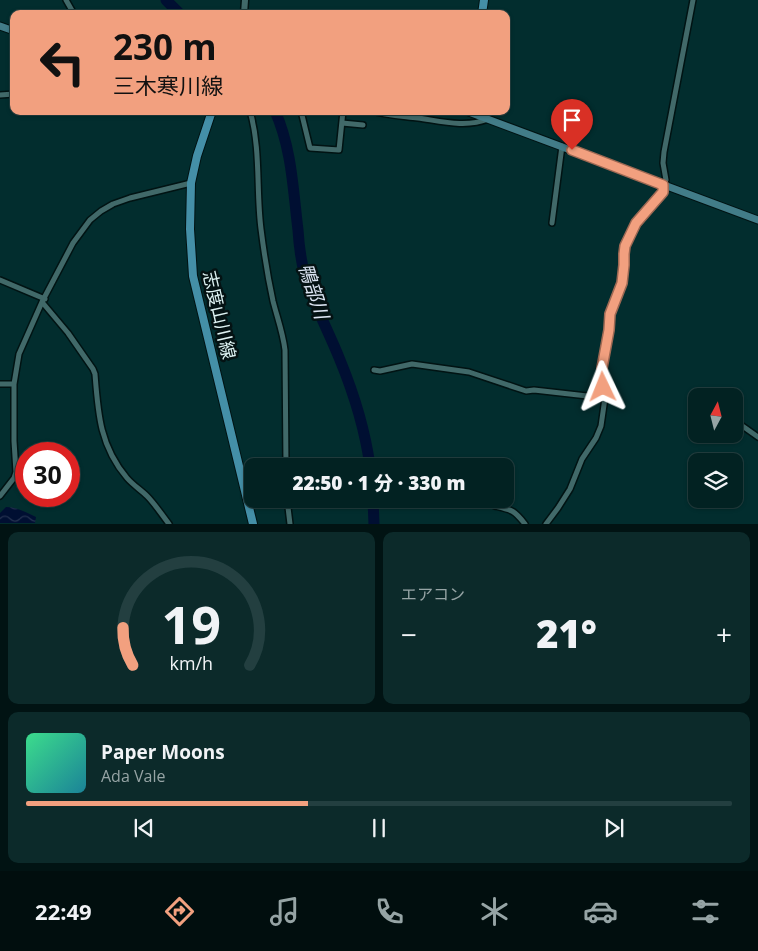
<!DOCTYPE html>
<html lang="ja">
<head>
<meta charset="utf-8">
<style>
	body { margin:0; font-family:"Open Sans","Noto Sans JP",sans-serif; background:#0c2a2a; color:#f1f3f6; height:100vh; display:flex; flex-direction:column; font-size:19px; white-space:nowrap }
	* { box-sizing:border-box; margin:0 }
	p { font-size:16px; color:#96a4a5 }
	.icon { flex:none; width:28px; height:28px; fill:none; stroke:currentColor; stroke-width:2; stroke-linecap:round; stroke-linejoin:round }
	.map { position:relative; height:524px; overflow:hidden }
	.details { display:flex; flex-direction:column; gap:8px; padding:8px; background:#011313; flex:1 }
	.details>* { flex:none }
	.banner { position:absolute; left:10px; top:10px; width:500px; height:105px; border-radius:10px; box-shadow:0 1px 4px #0004,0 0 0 1px #233f40; background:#f2a07f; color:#111; overflow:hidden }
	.needle { width:32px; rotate:7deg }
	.buttons { position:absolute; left:688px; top:388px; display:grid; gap:10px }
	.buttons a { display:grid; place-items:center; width:55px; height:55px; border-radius:10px; background:#022222; box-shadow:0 1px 4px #0004,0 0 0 1px #233f40; font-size:25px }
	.speed { position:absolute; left:15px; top:442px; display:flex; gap:10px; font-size:25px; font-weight:700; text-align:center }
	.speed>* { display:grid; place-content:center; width:65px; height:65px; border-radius:50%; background:#022222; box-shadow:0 1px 4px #0004,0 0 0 1px #233f40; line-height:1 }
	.speed .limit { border:8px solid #d22; background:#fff; color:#111 }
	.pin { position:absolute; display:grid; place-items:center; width:42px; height:42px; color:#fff; margin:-51px -21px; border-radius:50% 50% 50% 0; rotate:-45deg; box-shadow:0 0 5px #0007 }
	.pin .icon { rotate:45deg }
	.me { position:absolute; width:55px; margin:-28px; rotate:358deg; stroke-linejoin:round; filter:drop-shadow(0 0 4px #0008) }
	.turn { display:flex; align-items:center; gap:18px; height:105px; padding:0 20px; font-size:22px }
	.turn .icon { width:65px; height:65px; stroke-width:2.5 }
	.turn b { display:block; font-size:35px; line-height:42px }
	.big { font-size:38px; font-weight:800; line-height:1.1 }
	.details .widget { flex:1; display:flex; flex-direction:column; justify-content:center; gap:8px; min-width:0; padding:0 18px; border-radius:10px; background:#0c2a2a }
	.details .dial { align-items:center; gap:0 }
	.dial svg { height:130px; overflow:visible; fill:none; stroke:#233f40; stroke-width:7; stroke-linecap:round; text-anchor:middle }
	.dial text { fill:#f1f3f6; stroke:none }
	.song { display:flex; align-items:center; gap:15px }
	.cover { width:60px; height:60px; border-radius:8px; background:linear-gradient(135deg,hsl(150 70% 55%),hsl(190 70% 35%)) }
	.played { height:5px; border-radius:2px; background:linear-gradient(90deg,#f2a07f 40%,#233f40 40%) }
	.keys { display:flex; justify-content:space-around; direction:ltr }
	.heat { display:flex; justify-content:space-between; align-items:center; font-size:28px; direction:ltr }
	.details .tiles { flex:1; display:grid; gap:8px; grid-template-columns:1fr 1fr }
	.widget:last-child { grid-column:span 2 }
	.trip { position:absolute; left:244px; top:458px; width:270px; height:50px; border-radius:10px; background:#022222; box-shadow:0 1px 4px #0004,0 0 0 1px #233f40; font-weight:800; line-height:50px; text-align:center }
	.menu { display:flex; height:80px; justify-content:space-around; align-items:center; background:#010e0e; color:#96a4a5 }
	.menu .icon { width:35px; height:35px }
	.menu .on { color:#f2a07f }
	.menu b { font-size:22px; color:#f1f3f6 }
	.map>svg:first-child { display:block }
</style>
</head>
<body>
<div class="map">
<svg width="758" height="524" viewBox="0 0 758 524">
	<defs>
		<pattern id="water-waves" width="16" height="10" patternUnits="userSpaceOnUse" patternTransform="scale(1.25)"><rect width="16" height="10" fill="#000f32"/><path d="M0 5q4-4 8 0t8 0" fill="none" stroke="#253250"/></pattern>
	</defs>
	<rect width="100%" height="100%" fill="#022d2e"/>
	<path fill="url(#water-waves)" d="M 6,507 C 17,507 27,513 36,517 L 35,523 L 0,523 L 0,513 Z"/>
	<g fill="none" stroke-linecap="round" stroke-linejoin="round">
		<path stroke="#000f32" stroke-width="11" d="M 166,0 L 180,14
			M 275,111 C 292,149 293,190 298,230 C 299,246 301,261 305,276 C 314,305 329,332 340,360 C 354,394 365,430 370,466
			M 373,499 L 374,524"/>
		<g stroke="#011313" stroke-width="8">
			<path id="minor" d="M 66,0 L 74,14
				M 0,95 L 14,94
				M 250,111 C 261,150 256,190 261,229 C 264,253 268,278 273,301 C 277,317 283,333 285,350 L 286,466
				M 301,111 L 310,148 L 339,150 L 343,111
				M 371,111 C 386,115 402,116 418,118 C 440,121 466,128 488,119
				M 342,123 L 363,125
				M 552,223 L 562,146
				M 0,280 L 45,299
				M 42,302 L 68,333 L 93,369 L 95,374 C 98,414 100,446 127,478 C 133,485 141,490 147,496 C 155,504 162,515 169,524
				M 374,370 L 380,371 L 412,364 L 469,372 L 526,391 L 534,390 L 605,398
				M 0,384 L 14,384
				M 741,425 L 758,437
				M 0,496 L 14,478 L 16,472 L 14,441 L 14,384 L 19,354 L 42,302 L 73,243 L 90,220 L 101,211 L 113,204 L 130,198 L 191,183
				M 287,499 L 290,524
				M 495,506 C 512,510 514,510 525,524
				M 546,524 L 558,508 L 570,489 L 582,459 L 596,438 L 601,426 L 605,398 L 602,368 L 609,330 L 610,314 L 622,283 L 624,265 L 624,254 L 625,247 L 636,223 L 663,192 L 663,185 L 666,180 L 663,163 L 664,152 L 693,0"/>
		</g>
		<g stroke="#011313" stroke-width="9">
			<path id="tertiary" d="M 244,14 L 245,0"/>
		</g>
		<g stroke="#011313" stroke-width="9">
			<path id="secondary" d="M 0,26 L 14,31
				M 466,111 L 758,220"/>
		</g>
		<g stroke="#011313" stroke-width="10">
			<path id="primary" d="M 482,14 L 484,0
				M 212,111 L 197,156 L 191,183 L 190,229 L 193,276 L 253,524"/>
		</g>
		<use href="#minor" stroke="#416969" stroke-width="5"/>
		<use href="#tertiary" stroke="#416969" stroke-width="6"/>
		<use href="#secondary" stroke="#427c88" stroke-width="7"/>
		<use href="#primary" stroke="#448fa7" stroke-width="8"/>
	</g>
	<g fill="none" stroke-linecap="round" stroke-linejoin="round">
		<g stroke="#9d6853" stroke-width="12">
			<path id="route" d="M 572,150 L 663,185 L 663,192 L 636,223 L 625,246 L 624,254 L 624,265 L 622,283 L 610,314 L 609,330 L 602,368 L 603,387"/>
		</g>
		<use href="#route" stroke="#f2a07f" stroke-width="9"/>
	</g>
	<g text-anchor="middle" stroke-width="5" stroke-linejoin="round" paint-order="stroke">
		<g font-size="18" fill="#def3f3" stroke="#041213">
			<text transform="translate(219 315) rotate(77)" y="6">志度山川線</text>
		</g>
		<g font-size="19" font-style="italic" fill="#dce5f3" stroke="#041213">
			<text transform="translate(314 291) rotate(72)" y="7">鴨部川</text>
		</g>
	</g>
</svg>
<div class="buttons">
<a><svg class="needle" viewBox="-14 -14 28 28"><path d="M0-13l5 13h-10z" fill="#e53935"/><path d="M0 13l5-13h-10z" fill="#96a4a5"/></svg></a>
<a><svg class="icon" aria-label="layers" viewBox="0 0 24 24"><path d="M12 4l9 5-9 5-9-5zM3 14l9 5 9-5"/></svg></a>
</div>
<div class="speed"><div class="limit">30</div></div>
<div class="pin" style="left:572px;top:150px;background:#d93025"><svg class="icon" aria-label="arrive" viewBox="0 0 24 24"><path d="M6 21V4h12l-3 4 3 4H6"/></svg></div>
<svg class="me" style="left:603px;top:387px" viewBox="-20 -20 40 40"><path d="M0-17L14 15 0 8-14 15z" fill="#f2a07f" stroke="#fff" stroke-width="4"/></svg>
<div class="trip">22:50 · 1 分 · 330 m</div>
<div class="banner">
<div class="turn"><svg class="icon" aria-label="left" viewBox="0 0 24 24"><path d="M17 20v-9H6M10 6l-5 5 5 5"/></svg><div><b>230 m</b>三木寒川線</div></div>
</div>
</div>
<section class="details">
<div class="tiles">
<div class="widget dial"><svg viewBox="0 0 100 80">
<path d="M14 69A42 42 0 1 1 86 69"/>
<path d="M14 69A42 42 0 0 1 8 46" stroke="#f2a07f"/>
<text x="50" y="56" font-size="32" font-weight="700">19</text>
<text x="50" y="72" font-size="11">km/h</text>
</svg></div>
<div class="widget"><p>エアコン</p>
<div class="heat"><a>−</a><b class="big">21°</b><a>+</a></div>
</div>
<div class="widget">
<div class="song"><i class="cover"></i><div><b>Paper Moons</b><p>Ada Vale</p></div></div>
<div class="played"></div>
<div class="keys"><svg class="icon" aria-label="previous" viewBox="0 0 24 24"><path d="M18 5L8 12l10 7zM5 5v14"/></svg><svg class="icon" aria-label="pause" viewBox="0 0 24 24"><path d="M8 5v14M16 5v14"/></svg><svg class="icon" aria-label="next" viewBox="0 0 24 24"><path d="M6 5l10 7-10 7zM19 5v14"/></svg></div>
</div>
</div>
</section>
<nav class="menu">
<b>22:49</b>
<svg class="icon on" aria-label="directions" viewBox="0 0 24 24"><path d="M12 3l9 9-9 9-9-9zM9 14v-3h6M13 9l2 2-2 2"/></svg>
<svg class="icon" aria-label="music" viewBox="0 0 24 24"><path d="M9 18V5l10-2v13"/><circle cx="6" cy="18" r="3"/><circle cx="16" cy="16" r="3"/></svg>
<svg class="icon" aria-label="phone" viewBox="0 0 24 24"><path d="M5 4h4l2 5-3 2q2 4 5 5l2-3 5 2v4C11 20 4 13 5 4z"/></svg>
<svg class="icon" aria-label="climate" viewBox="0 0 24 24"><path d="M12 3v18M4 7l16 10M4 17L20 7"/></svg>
<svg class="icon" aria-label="car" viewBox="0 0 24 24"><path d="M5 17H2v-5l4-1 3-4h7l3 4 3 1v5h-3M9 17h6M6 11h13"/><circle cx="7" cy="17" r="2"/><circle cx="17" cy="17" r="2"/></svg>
<svg class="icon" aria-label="filters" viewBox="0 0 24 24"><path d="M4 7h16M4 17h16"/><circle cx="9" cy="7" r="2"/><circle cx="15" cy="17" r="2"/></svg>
</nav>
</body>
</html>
